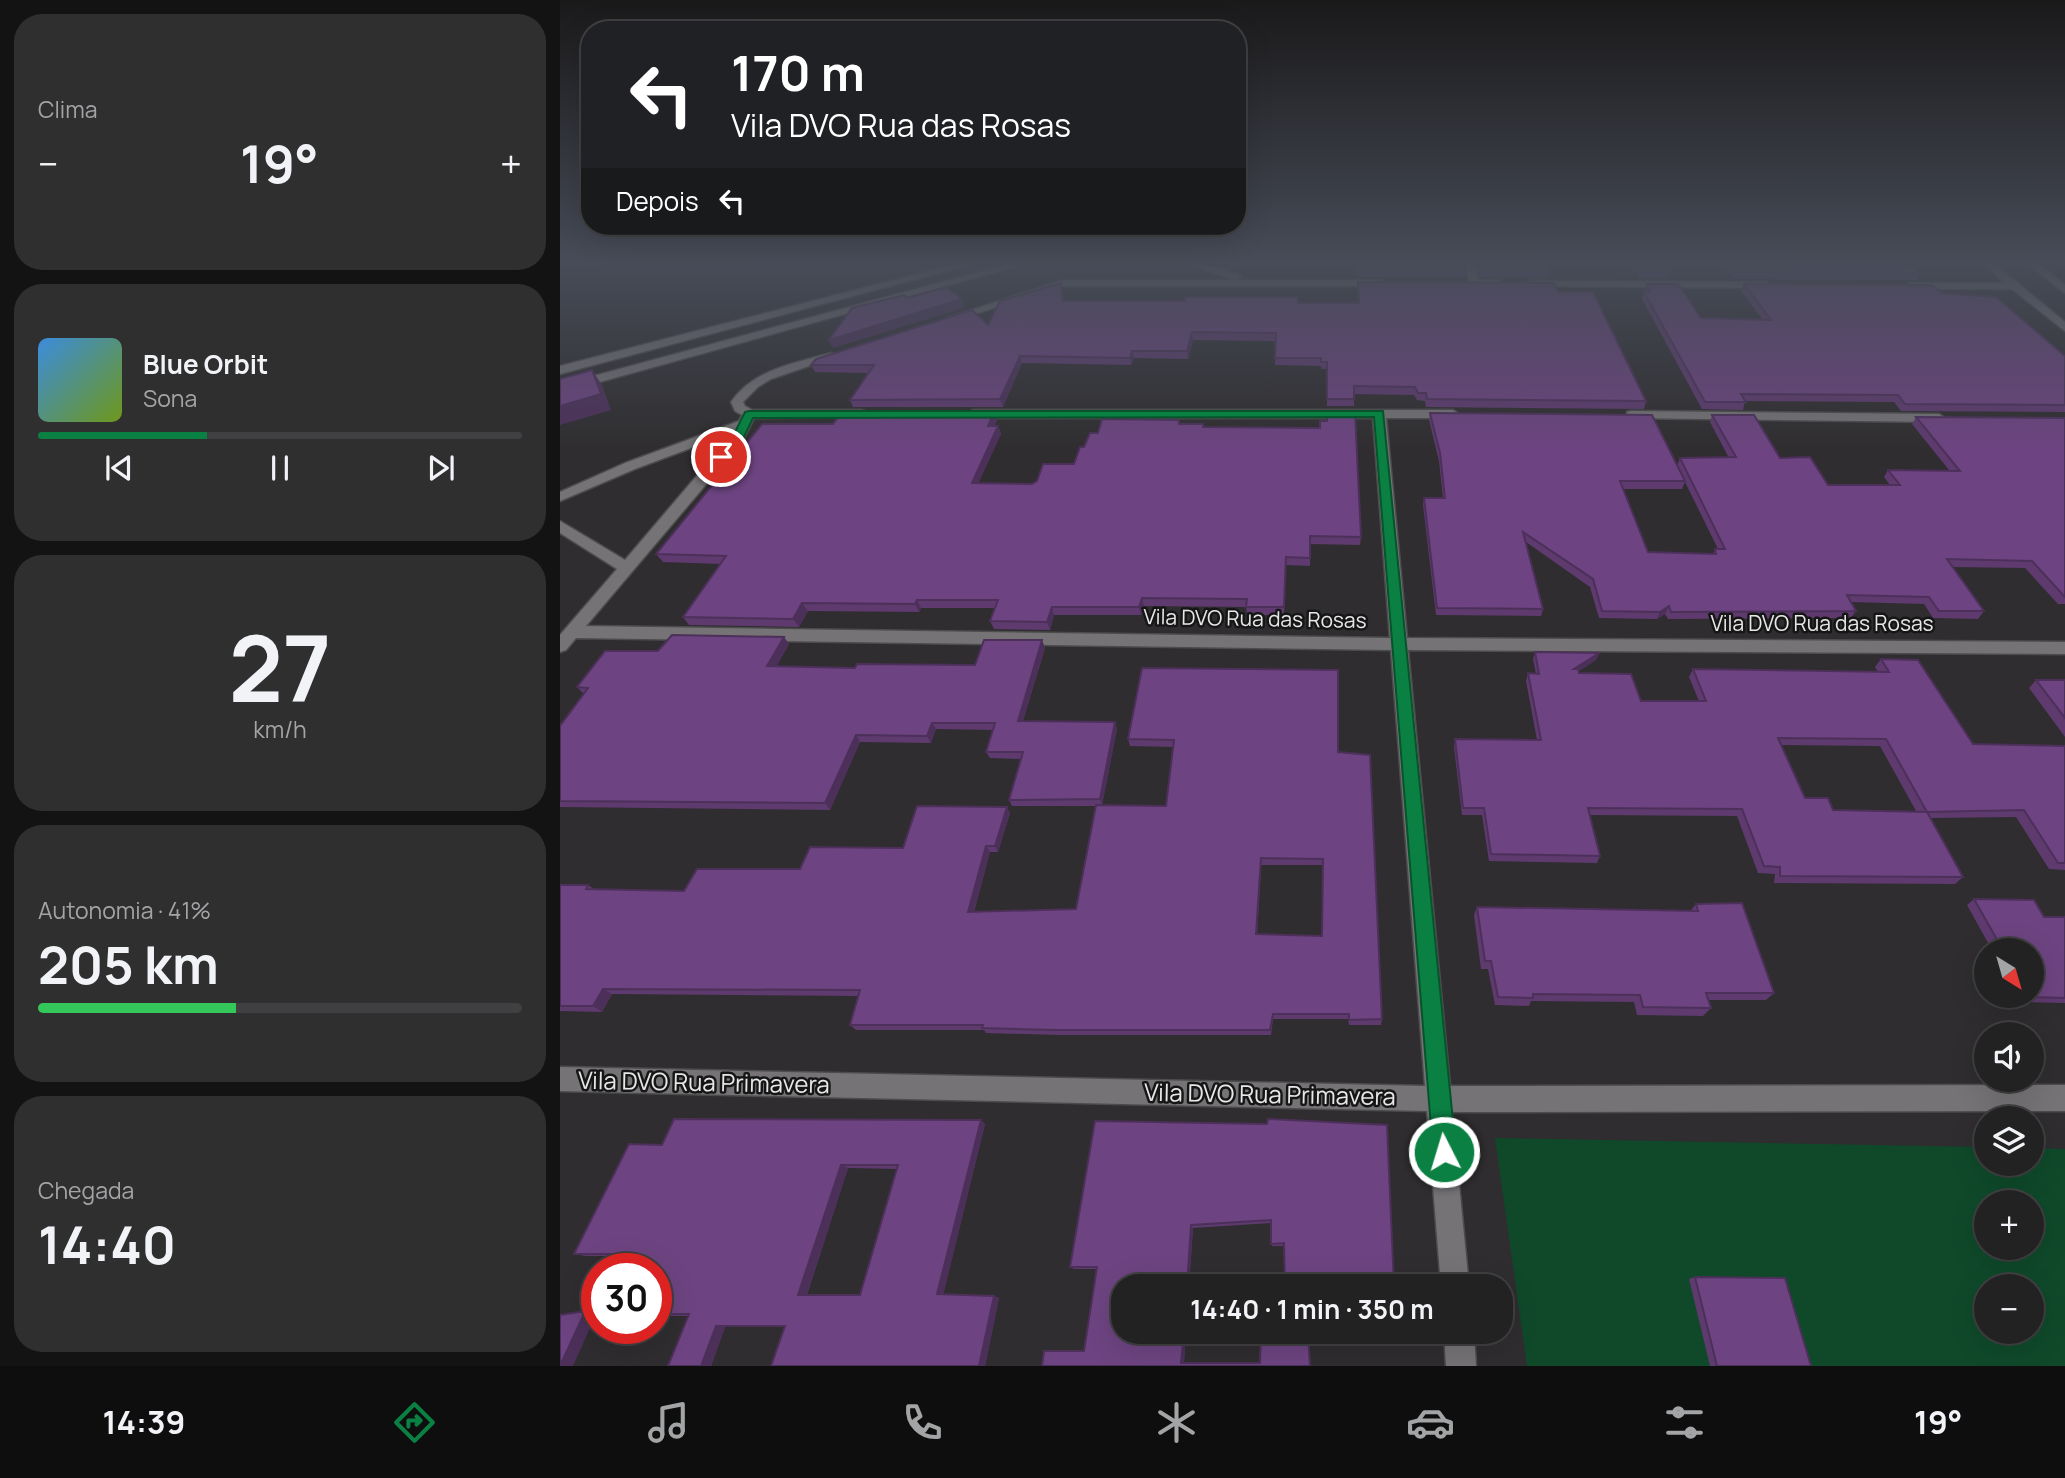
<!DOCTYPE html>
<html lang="pt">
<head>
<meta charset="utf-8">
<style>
	body { margin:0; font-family:Manrope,sans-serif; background:#2f2f30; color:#f1f3f6; height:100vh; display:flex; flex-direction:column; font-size:26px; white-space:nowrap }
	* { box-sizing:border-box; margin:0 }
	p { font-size:23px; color:#a3a4a6 }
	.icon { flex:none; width:38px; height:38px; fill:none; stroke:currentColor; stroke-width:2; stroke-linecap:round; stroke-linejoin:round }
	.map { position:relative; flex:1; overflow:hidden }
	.panel { display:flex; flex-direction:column; gap:14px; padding:14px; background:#131313; width:560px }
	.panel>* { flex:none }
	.banner { position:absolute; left:21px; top:21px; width:665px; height:214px; border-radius:28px; box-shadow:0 7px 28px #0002,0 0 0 2px #403f41; background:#202124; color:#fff; overflow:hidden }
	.needle { width:46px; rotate:143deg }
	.fabs { position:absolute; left:1414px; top:938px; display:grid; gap:14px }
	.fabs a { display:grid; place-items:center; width:70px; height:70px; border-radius:50%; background:#232223; box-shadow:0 7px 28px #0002,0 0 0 2px #403f41; font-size:35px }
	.speed { position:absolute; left:21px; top:1253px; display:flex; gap:14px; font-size:35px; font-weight:700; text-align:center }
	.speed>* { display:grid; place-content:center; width:91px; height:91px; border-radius:50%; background:#232223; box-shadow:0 7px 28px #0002,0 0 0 2px #403f41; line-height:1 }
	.speed .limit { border:10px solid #d22; background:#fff; color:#111 }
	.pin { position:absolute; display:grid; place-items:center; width:60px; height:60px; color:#fff; margin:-30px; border:4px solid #fff; border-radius:50%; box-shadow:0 2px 7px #0007 }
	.me { position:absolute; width:77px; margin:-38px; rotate:355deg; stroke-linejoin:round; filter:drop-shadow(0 0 5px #0008) }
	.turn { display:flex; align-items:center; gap:24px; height:147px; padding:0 35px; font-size:32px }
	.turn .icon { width:91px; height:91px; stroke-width:2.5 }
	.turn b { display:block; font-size:49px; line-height:60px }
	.then { display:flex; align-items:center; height:66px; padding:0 35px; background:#0003; gap:14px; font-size:26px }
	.big { font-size:52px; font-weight:700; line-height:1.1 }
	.panel .widget { flex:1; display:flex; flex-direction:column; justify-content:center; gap:10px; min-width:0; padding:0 24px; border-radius:28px; background:#2f2f30 }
	.panel .dial { align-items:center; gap:0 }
	.dial b { font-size:91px; line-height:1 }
	.song { display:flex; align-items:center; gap:21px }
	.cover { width:84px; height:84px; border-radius:10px; background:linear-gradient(135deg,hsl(210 70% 55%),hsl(80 70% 35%)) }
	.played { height:7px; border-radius:4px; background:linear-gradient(90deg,#0b8043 35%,#403f41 35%) }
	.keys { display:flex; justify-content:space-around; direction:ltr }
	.heat { display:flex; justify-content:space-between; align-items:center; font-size:38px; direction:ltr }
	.charge { height:10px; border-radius:5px; background:linear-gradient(90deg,#34c759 41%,#403f41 0) }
	.trip { position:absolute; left:551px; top:1274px; width:402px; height:70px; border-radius:28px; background:#232223; box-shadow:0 7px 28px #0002,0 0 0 2px #403f41; font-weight:700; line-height:70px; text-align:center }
	.tab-bar { display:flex; height:112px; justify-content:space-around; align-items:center; background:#0e0e0e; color:#a3a4a6 }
	.tab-bar .icon { width:49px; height:49px }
	.tab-bar .selected { color:#0b8043 }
	.tab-bar b { font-size:32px; color:#f1f3f6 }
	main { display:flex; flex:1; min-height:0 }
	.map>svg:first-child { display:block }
</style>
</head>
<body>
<main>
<section class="panel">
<div class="widget"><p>Clima</p>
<div class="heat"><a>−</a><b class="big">19°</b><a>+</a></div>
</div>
<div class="widget">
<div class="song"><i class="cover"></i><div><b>Blue Orbit</b><p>Sona</p></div></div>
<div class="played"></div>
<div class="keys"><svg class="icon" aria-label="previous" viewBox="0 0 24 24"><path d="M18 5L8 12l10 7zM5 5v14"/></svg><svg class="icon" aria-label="pause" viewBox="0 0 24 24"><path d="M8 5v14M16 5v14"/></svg><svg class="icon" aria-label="next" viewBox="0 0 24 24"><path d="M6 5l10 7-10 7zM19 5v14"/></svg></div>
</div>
<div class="widget dial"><b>27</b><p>km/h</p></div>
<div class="widget"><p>Autonomia · 41%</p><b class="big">205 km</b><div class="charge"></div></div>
<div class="widget"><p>Chegada</p><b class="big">14:40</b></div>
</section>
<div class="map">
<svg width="1505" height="1366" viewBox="0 0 1505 1366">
	<rect width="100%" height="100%" fill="#2f2d2f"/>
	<path fill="#0f492a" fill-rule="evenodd" d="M 935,1138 L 1426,1147 L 1426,1164 L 1472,1164 L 1472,1148 L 1505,1149 L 1505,1366 L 967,1366 ZM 1426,1202 L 1472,1202 L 1472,1248 L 1426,1248 ZM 1426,1286 L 1472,1286 L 1472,1332 L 1426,1332 Z"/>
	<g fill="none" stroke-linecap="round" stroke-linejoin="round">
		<g stroke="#4d4c4d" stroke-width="3">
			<path id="minor" d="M 408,261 L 424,261 L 0,374 L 0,366 Z
				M 460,261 L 476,261 L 0,393 L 0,385 Z
				M 618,261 L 633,261 L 680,275 L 681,277 L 676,280 L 821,280 L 826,283 L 821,286 L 504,286 L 396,320 L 387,318 L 503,280 L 676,280 Z
				M 904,261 L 914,261 L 918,280 L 937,280 L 942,283 L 937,286 L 910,285 Z
				M 1420,261 L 1431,261 L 1505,322 L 1505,331 L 1452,289 L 1350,289 L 1345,286 L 1350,283 L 1445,283 Z
				M 1464,261 L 1475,261 L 1505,285 L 1505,293 Z
				M 972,281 L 1206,282 L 1211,285 L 1206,288 L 968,286 L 968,282 Z
				M 271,353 L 281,355 L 211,379 L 198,387 L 183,402 L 185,406 L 192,410 L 301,410 L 305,411 L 305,417 L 194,418 L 182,442 L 26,626 L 830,638 L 813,418 L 413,418 L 407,414 L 413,410 L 893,410 L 899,414 L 893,418 L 826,418 L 847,638 L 1505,642 L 1505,654 L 848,650 L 890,1086 L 1505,1085 L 1505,1111 L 892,1112 L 909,1286 L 881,1286 L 867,1111 L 0,1091 L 0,1067 L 865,1086 L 831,650 L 16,638 L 6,650 L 0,652 L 0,635 L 57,569 L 0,533 L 0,521 L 65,560 L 174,432 L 75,469 L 0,501 L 0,492 L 65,463 L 179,421 L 182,415 L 175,411 L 171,402 C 194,369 235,363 271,353 Z
				M 1071,411 L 1379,414 L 1385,418 L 1379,422 L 1067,418 L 1067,412 Z
				M 884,1332 L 914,1332 L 916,1366 L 886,1366 Z"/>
		</g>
		<use href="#minor" fill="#757376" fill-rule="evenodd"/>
	</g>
	<path fill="#5e3a6f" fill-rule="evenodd" d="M 214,261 L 239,261 L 237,262 Z
		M 796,261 L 904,261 L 906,271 L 905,277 L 797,277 Z
		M 915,261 L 984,261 L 989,271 L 987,278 L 920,277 Z
		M 1071,261 L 1103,261 L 1110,271 L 1108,278 L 1079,278 Z
		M 1159,261 L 1347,261 L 1360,273 L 1356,280 L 1173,279 Z
		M 798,282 L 998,292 L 1086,401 L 1084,409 L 866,407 L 865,401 L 857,400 L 854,395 L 794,394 L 794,406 L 767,406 L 767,369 L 761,369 L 761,366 L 715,365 L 716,341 L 633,340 L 628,359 L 574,358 L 571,365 L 462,363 L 443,407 L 293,407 L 290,400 L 309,373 L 255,372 L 251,365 L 428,325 L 503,290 L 504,301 L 798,303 Z
		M 1087,284 L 1141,318 L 1202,319 L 1181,291 L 1184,284 L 1382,293 L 1505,356 L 1505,412 L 1341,411 L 1334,402 L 1185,401 L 1183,410 L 1142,409 L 1082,299 L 1084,292 L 1085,292 L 1085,290 Z
		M 434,412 L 437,420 L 434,426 L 438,426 L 441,434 L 418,483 L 472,484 L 514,464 L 524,447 L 538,433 L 619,420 L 620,424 L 644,427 L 801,537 L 800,545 L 750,544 L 750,566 L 726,565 L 724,615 L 687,615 L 686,607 L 584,606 L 581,615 L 494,615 L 490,630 L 434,629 L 430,621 L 435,608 L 361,608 L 359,612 L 248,611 L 239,627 L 129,625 L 123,617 L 160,564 L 103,562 L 96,554 L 273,424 Z
		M 870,413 L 1117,466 L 1120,458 L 1169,458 L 1150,422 L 1152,415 L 1220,458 L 1268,485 L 1330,485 L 1324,477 L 1328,470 L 1389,470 L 1352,424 L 1356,417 L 1505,418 L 1505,604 L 1498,604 L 1465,568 L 1392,567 L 1424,611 L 1418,619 L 1373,618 L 1364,604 L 1291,602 L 1296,611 L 1291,618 L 1108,619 L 1105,614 L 1097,619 L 1039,618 L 1030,587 L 966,542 L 983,609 L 981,616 L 876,615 L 863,505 L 864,498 L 883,498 L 879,461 L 869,420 ZM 1125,482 L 1158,549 L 1155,549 L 1153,554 L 1088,552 L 1063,489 L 1122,489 Z
		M 229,644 L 216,667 L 295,668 L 415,665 L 485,648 L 463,721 L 555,722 L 557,729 L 542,805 L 606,806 L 613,747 L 570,746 L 568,739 L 582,668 L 778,752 L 822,1019 L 821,1025 L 789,1025 L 788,1019 L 713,1019 L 711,1035 L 499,1035 L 426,1033 L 424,1030 L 296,1030 L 290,1025 L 299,996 L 52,994 L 42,1012 L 0,1011 L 0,885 L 28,885 L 34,889 L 124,891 L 343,848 L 450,813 L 438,852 L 430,852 L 414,912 L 516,909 L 536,806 L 452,806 L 449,800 L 461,759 L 430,758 L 426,752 L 433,730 L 376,729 L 371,743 L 300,742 L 270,810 L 0,807 L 0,726 L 24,694 L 17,687 L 98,651 ZM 701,865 L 763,865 L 762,936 L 697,934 Z
		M 975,652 L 1039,653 L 1036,660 L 1019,671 L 1019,673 L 1081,701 L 1139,701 L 1129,677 L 1133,669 L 1318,672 L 1315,667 L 1321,659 L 1413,744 L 1505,746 L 1505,870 L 1489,869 L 1456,817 L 1371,818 L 1403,877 L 1395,884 L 1214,883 L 1215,874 L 1198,873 L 1177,816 L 1030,815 L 1040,856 L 1037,863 L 929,861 L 922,815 L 902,815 L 894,747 L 895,739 L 977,740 L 966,681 L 968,673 L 976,674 L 973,659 ZM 1221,745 L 1320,746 L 1356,811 L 1273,810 L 1245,798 Z
		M 1476,680 L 1505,680 L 1505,737 L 1469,688 Z
		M 1414,899 L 1484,917 L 1505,917 L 1505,1003 L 1460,1002 L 1456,996 L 1472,996 L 1472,950 L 1432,950 L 1407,905 Z
		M 1136,904 L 1214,993 L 1206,1000 L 1148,1000 L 1151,1008 L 1143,1016 L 1077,1015 L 1074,1002 L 971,1001 L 969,1006 L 935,1005 L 928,969 L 921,969 L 914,915 L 917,907 L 1130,911 Z
		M 425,1124 L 383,1295 L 434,1296 L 439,1298 L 425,1366 L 211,1366 L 224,1327 L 165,1327 L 151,1366 L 128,1316 L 96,1316 L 96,1269 L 51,1256 L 26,1256 L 14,1254 L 102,1145 ZM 288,1168 L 337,1169 L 300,1295 L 247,1295 Z
		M 707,1124 L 724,1246 L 712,1246 L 711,1223 L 633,1228 L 624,1363 L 750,1366 L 482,1366 L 524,1351 L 536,1269 L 514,1269 L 510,1267 Z
		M 1135,1277 L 1251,1366 L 1150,1366 L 1129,1279 Z"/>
	<path fill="#4c305a" d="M 402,299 L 404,308 L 273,348 L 269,340 Z
		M 632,332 L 633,340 L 628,359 L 627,351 Z
		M 572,351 L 574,358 L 571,365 L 570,358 Z
		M 460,356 L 462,363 L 443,407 L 440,399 Z
		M 32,370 L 42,385 L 51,410 L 0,425 L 0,406 Z
		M 434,412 L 437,420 L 431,434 L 428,426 Z
		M 438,426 L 441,434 L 415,491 L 412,483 Z
		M 582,598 L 584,606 L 581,615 L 579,607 Z
		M 357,600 L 361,608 L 359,612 L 355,604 Z
		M 242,603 L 248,611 L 239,627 L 233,619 Z
		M 1109,606 L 1105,614 L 1097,619 L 1100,612 Z
		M 492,607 L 494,615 L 490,630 L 487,622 Z
		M 224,637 L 229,644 L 212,673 L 207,666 Z
		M 482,640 L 485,648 L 461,728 L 458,721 Z
		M 1039,653 L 1036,660 L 1011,676 L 1014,669 Z
		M 555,722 L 557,729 L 542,806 L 540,799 Z
		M 372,723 L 376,729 L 371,743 L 367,736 Z
		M 296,735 L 300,742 L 270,810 L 265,803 Z
		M 447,807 L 450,813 L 438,852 L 435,846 Z
		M 426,846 L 430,852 L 412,918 L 408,912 Z
		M 701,858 L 701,865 L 697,940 L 696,934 Z
		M 43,989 L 52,994 L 42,1012 L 33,1006 Z
		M 421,1120 L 425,1124 L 383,1296 L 377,1294 Z
		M 281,1165 L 288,1168 L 246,1297 L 238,1295 Z
		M 631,1225 L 633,1228 L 629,1286 L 627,1286 Z
		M 434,1296 L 439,1298 L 425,1366 L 419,1366 Z
		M 23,1316 L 35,1317 L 13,1366 L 0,1366 Z
		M 156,1326 L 165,1327 L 151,1366 L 141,1366 Z
		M 624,1332 L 626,1332 L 624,1364 L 621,1363 Z"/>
	<path fill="#6d4481" stroke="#4c305a" stroke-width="2" fill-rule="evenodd" d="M 796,261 L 904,261 L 906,271 L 797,271 Z
		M 918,261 L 984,261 L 989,271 L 921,271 Z
		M 1076,261 L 1103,261 L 1110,271 L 1081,271 Z
		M 1167,261 L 1347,261 L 1360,273 L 1175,272 Z
		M 798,282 L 994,283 L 998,292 L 1033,292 L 1086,401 L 867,399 L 866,393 L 858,393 L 855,387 L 794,386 L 794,399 L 767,399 L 767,362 L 761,362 L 761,358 L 715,358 L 716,333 L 632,332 L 627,351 L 572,351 L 570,358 L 460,356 L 440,399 L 290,400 L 314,365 L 251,365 L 256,359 L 412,310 L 428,325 L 440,301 L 501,283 L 503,301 L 625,301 L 624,297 L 738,297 L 738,303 L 799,303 Z
		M 1087,284 L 1118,284 L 1141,318 L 1211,320 L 1184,284 L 1372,285 L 1382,293 L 1436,297 L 1505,356 L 1505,405 L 1345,404 L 1338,395 L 1181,394 L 1186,402 L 1145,402 L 1084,292 L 1090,292 Z
		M 386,287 L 402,299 L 269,340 L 292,308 L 344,295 L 347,298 Z
		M 32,370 L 41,394 L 0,406 L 0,379 Z
		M 434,412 L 428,426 L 438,426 L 412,483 L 472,484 L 477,481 L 483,464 L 514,464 L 520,447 L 524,447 L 530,433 L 538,433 L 542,419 L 619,420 L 619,424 L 643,424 L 643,427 L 760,428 L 760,421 L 767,421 L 767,412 L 795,412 L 801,537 L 750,536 L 750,558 L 726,557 L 724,607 L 686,607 L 687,599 L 582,598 L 579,607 L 492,607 L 487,622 L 430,621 L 438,600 L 357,600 L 355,604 L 242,603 L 233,619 L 123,617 L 166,556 L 96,554 L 202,424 L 273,424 L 281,413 Z
		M 870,413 L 1092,415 L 1125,481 L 1060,481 L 1088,552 L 1156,554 L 1155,549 L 1165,549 L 1120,458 L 1176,457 L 1152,415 L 1194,415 L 1220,458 L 1250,457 L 1268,485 L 1340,485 L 1328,470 L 1400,471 L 1356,417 L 1505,418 L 1505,597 L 1472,561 L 1387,559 L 1424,611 L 1379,611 L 1369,597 L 1287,595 L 1296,611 L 1111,612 L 1109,606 L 1100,612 L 1042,611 L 1033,579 L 963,532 L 983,609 L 877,608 L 864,498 L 885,498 L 880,453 Z
		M 112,635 L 224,637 L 207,666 L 295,668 L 297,664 L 415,665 L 424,640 L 482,640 L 458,721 L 555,722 L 540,799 L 449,800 L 463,752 L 426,752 L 435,723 L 372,723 L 367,736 L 296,735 L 265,803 L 0,801 L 0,726 L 28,688 L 17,687 L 45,651 L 98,651 Z
		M 975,652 L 1039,653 L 1014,669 L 1018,669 L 1019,673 L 1071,674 L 1081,701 L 1146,701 L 1133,669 L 1329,672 L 1321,659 L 1358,660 L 1413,744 L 1505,746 L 1505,863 L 1498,863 L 1464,810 L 1367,812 L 1403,877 L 1220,876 L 1220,867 L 1204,866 L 1182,809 L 1028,808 L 1040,856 L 931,854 L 924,808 L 903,808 L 895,739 L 981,740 L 968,673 L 979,674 ZM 1218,738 L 1326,739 L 1367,812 L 1273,810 L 1268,798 L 1245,798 Z
		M 582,668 L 778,670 L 778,752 L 810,755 L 822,1019 L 789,1020 L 789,1014 L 713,1014 L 710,1030 L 496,1030 L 422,1028 L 423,1025 L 290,1025 L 300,990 L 43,989 L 33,1006 L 0,1006 L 0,885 L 28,885 L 26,889 L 124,891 L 137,869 L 240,869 L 250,847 L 343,848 L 357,806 L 447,807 L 435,846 L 426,846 L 408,912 L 516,909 L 536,805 L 606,806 L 614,740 L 568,739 ZM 701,858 L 763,859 L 762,936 L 696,934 Z
		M 1476,680 L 1505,680 L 1505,718 Z
		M 1414,899 L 1474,900 L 1484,917 L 1505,917 L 1505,998 L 1469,997 L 1468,996 L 1472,996 L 1472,950 L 1443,950 Z
		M 1182,903 L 1214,993 L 1146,993 L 1151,1008 L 1083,1007 L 1080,995 L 973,994 L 973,998 L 938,997 L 931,961 L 925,961 L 917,907 L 1138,911 L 1136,904 Z
		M 114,1119 L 421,1120 L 377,1294 L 434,1296 L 419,1366 L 211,1366 L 225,1326 L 156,1326 L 141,1366 L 108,1366 L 129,1314 L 96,1314 L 96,1269 L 45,1269 L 52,1254 L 14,1254 L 69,1144 L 102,1145 ZM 281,1165 L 338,1165 L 300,1295 L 238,1295 Z
		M 708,1119 L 827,1125 L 834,1286 L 725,1286 L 724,1243 L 711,1244 L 711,1220 L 631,1225 L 627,1286 L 564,1286 L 564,1332 L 624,1332 L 621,1363 L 700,1363 L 701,1332 L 748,1332 L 750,1366 L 482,1366 L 484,1351 L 524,1351 L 537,1267 L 510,1267 L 535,1121 L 707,1124 Z
		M 1135,1277 L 1225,1278 L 1251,1366 L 1157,1366 Z
		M 37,1286 L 37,1316 L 23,1316 L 0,1366 L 0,1315 L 25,1311 Z"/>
	<linearGradient id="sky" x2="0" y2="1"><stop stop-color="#1a191a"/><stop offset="0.58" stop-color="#474c58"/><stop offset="1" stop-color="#474c58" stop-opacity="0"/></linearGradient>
	<rect width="1505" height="452" fill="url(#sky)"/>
	<path fill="#0b8043" stroke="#07532c" stroke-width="2" d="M 823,411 L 896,1152 L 893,1161 L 884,1164 L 876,1161 L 873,1152 L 814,417 L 193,418 L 183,439 L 165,460 L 155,457 L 172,438 L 185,412 L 189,411 Z"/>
	<g text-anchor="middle" stroke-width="5" stroke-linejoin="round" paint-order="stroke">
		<g font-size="21" fill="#e7e7e8" stroke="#161617">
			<text transform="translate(695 619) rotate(1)" y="7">Vila DVO Rua das Rosas</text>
			<text x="1262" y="631">Vila DVO Rua das Rosas</text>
		</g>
		<g font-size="24" fill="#e7e7e8" stroke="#161617">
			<text transform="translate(144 1083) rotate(1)" y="8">Vila DVO Rua Primavera</text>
			<text transform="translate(710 1095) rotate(1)" y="8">Vila DVO Rua Primavera</text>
		</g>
	</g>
</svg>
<div class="fabs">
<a><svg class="needle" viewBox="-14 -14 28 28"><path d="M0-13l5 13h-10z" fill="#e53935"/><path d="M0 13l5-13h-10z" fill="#a3a4a6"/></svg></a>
<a><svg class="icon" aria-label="sound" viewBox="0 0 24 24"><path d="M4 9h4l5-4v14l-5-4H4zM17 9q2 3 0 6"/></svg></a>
<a><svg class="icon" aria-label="layers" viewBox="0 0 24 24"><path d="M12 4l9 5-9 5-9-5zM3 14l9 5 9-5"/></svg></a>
<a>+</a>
<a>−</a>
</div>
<div class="speed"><div class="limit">30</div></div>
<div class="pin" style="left:161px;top:457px;background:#d93025"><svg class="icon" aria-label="arrive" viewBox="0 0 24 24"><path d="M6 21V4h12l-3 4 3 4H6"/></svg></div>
<svg class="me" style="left:884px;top:1152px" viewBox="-20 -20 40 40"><circle r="17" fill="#0b8043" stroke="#fff" stroke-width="3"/><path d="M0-11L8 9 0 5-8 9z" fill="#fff"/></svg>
<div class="trip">14:40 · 1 min · 350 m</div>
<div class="banner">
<div class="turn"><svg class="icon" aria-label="left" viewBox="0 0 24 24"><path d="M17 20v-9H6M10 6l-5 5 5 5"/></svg><div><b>170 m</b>Vila DVO Rua das Rosas</div></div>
<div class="then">Depois<svg class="icon" aria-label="left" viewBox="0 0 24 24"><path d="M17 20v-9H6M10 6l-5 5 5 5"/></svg></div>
</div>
</div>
</main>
<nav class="tab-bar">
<b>14:39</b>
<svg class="icon selected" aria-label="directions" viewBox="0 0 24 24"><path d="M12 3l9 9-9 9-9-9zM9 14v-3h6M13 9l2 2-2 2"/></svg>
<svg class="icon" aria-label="music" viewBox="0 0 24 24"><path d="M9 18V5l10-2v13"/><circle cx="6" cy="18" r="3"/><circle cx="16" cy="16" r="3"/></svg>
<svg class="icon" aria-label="phone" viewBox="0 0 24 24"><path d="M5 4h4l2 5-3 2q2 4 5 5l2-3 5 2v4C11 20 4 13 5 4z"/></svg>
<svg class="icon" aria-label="climate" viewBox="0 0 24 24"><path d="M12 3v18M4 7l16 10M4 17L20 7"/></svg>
<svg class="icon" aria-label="car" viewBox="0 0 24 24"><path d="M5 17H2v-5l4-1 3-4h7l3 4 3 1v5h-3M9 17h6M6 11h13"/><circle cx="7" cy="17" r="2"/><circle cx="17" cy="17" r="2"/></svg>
<svg class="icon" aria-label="filters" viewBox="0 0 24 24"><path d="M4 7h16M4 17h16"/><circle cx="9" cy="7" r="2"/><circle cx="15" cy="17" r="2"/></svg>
<b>19°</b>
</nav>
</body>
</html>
